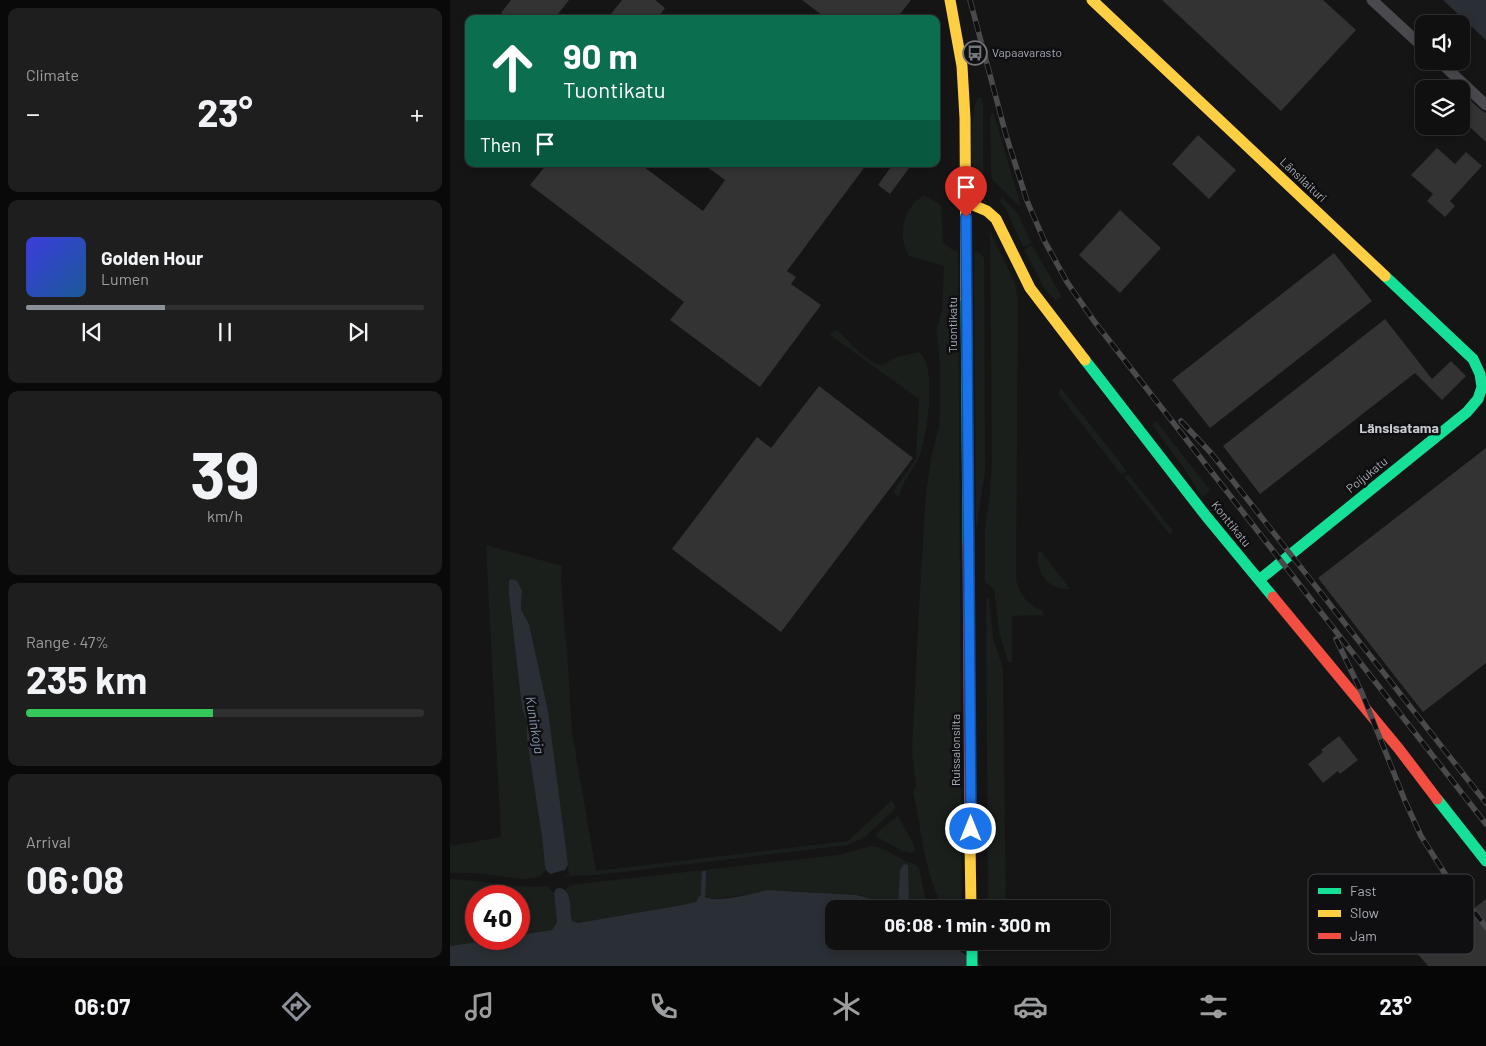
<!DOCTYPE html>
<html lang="en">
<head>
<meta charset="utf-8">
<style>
	body { margin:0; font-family:Barlow,sans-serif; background:#1e1e1e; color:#f1f3f6; height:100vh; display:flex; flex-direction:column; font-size:19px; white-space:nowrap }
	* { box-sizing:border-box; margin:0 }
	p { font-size:16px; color:#9c9d9f }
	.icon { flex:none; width:28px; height:28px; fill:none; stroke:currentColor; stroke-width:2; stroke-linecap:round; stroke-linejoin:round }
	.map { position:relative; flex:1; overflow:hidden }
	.drawer { display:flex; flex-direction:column; gap:8px; padding:8px; background:#090909; width:450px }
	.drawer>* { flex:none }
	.guide { position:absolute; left:15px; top:15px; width:475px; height:152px; border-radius:10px; box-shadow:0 2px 8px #0003,0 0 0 1px #303030; background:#0b6e4f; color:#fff; overflow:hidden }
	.tools { position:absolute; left:965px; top:15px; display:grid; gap:10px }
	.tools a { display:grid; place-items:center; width:55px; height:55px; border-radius:10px; background:#101010; box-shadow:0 2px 8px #0003,0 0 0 1px #303030; font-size:25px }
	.speed { position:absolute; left:15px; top:885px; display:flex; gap:10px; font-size:25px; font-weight:700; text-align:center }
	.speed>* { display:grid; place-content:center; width:65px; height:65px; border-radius:50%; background:#101010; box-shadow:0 2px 8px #0003,0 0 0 1px #303030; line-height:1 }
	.speed .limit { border:8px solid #d22; background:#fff; color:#111 }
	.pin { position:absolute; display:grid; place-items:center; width:42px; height:42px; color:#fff; margin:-51px -21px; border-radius:50% 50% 50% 0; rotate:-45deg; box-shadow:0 0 5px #0007 }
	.pin .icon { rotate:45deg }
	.me { position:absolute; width:55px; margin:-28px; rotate:0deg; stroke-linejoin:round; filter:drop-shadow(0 0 4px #0008) }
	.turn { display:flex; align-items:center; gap:18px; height:105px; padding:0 15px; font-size:22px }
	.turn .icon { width:65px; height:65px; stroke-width:2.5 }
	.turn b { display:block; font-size:35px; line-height:42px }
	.then { display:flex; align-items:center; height:48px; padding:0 15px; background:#0003; gap:10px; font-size:19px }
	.big { font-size:38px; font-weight:700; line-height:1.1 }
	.drawer .widget { flex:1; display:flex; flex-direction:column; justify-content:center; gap:8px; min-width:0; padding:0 18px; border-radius:10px; background:#1e1e1e }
	.drawer .dial { align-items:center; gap:0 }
	.dial b { font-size:65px; line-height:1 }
	.song { display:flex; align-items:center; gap:15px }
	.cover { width:60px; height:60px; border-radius:8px; background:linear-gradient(135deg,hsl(240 70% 55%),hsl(210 70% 35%)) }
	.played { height:5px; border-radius:2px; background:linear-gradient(90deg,#8c9099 35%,#303030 35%) }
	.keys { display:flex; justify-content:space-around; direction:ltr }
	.heat { display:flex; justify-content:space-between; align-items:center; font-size:28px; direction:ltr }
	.charge { height:8px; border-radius:4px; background:linear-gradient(90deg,#34c759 47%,#303030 0) }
	.trip { position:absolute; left:375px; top:900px; width:285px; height:50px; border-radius:10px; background:#101010; box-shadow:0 2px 8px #0003,0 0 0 1px #303030; font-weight:700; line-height:50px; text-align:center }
	.tab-bar { display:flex; height:80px; justify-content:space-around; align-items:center; background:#060606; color:#9c9d9f }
	.tab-bar .icon { width:35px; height:35px }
	.tab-bar .active { color:#8c9099 }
	.tab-bar b { font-size:22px; color:#f1f3f6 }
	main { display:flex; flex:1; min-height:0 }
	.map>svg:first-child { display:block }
</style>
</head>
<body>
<main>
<section class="drawer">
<div class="widget"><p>Climate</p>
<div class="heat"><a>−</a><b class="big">23°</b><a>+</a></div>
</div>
<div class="widget">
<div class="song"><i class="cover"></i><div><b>Golden Hour</b><p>Lumen</p></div></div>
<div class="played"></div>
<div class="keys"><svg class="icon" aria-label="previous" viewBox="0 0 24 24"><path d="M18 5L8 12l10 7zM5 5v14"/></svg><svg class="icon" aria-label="pause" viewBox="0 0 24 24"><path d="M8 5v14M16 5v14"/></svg><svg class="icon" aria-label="next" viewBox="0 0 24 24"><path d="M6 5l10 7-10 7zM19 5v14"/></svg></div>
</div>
<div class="widget dial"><b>39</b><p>km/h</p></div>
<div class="widget"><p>Range · 47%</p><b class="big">235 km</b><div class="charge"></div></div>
<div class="widget"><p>Arrival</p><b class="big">06:08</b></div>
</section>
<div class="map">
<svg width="1036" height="966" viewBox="0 0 1036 966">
	<rect width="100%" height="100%" fill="#151515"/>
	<path fill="#1a1f1b" d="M 527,98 L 532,98 L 533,107 L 533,183 C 530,179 526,174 524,169 C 519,153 522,115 527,98 Z
		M 543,112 L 571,206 L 568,205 L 542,179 L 541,172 L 540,118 Z
		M 473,196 L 476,196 L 491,205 L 493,242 L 501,249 L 508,251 L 512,909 L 494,909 C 475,878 471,827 463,791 L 466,786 L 462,752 L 468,626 L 476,492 L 481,459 L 489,426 L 490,409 L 490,367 L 487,329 L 492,309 L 494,266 L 459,256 C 447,236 453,208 473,196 Z
		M 552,197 L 568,214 L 581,242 L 580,244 L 573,247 L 557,211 L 550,201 Z
		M 540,231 L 565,283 L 568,301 L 566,578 C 568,594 578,605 593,611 L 593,615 L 562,616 L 562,662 L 558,662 L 549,632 L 544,589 L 535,582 L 535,530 L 540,491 L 542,462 Z
		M 582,245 L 611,295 L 611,297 L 606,301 L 594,288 L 574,250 Z
		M 528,251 L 534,258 L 535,471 L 526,531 L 524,252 Z
		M 384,330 L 388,331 L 409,352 L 424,363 L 431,365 L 447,357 L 469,352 C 488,365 477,440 468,459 C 462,472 451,483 449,497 L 443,492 L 466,458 L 469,399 L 380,335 Z
		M 611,388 L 677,471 L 676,472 L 671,474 L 609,395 L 609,391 Z
		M 706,421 L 760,490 L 752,497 L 736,471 L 702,425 Z
		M 678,474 L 723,531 L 720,535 L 674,477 Z
		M 36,545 L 112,566 L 111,581 L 119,680 L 122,732 L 146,871 L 398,841 L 442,800 L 446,808 L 415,837 L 398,845 L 147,875 L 113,876 L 119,874 L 82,637 L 79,624 L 71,608 L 72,591 L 59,581 L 59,595 L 72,708 L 77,722 L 77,739 L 92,837 L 96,870 L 89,877 L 73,879 L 25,873 L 0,873 L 0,846 L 51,837 Z
		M 590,551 L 591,551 L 620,589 C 597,590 586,573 588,552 Z
		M 536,599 L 539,599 L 543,637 L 553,669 L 556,909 L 538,909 Z
		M 448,816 L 464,845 L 465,851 L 463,853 L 452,851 L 425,836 L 432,828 Z
		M 421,846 C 433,847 441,853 451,859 C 458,863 465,862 469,868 L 476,902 L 464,909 L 459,909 L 458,898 L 449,895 L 448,909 L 446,909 L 425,900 L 362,892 L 317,890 L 303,894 L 263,899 L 256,896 L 249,896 L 246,902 L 232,905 L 128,923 L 122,921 L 119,894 L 115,890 L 120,885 L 388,855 Z
		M 0,879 C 32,880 64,889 97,886 L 104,893 L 107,922 L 102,930 L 69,935 L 69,896 L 26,896 L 26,939 L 47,939 L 0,946 Z"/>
	<path fill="#2a2f35" d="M 993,0 L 1036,0 L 1036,40 Z
		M 61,579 L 67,581 L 72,591 L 71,609 L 79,624 L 98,711 L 118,865 L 115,870 L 100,874 L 96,870 L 95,865 L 92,837 L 77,739 L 77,722 L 72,708 L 59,595 L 59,581 Z
		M 454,864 L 458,865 L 459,909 L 448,909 L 450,870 Z
		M 109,888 C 124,890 119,910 122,921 L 128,923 L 232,905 L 246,902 L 249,896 C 255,896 259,899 264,899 C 278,900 303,894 317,890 L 406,895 L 425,900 L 446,909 L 384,909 L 384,941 L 495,941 L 532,966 L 0,966 L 0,946 L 47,939 L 69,939 L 69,935 L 102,930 L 107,922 L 104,893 L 106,889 Z"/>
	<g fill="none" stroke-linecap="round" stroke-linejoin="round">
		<path stroke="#2a2f35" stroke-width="4.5" d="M 253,896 L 254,873"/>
	</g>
	<path fill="#333334" d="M 61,0 L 119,0 L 104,19 L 58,19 L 51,13 Z
		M 172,0 L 205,0 L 215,8 L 207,19 L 157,19 Z
		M 352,0 L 461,0 L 446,19 L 377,19 Z
		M 712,0 L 873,0 L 906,30 L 831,111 Z
		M 1011,92 L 1031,110 L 1036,113 L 1036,142 L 1011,119 Z
		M 748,135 L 786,170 L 759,199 L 722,164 Z
		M 987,148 L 1005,164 L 1016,152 L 1032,166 L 1000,201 L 1005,206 L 995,217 L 977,201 L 983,194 L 961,175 Z
		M 97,164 L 190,164 L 253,211 L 275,180 L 253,164 L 417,164 L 337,271 L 346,277 L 341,284 L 371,305 L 310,387 L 220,320 L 234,302 L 80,185 Z
		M 443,164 L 462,164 L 440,194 L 428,185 Z
		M 670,210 L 711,248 L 670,293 L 629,255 Z
		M 884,253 L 922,301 L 760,428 L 722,380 Z
		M 935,319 L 982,379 L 1001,361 L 1016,376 L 992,400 L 965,373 L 810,494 L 773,446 Z
		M 369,386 L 463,458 L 331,632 L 222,549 L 307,437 L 321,448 Z
		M 1036,448 L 1036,663 L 973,712 L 868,578 Z
		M 889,736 L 908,760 L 890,774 L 888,771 L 873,783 L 858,764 L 873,752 L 871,750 Z
		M 1036,899 L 1036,966 L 978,966 L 967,953 Z"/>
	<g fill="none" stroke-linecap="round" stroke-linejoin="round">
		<path stroke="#4a4a4e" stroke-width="11" d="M 922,0 L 974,48
			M 989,61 L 1036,105"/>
		<path stroke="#16e098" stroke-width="11" d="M 516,299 L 518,543
			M 635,360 L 756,516 L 823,597
			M 809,580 L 1017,412 L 1028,399 L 1032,387 L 1030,374 L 1023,359 L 935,276
			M 987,799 L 1036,861
			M 522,941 L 522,966"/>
		<path stroke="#ffcf43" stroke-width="11" d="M 500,0 L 512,66 L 515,118 L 516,299
			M 642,0 L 935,276
			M 516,202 L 537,211 L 546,219 L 580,288 L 635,360
			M 520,842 L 521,909"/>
		<path stroke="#f24e42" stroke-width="11" d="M 518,543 L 520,842
			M 823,597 L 949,749 L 987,799"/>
		<g stroke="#4a4a4c" stroke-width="5.5">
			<path id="rail" d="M 520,0 L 556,135 L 577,201 L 594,240 L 617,282 L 644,321 L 1036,824
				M 731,421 L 761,453 L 1036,803
				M 886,639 L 912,693 L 955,801 L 971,836 L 999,880 L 1036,927"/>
		</g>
		<use href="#rail" stroke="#0f0f11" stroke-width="4" stroke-dasharray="11" stroke-linecap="butt"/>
	</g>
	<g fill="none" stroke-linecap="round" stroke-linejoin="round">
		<g stroke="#114b97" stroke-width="12">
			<path id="route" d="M 516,217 L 521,829"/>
		</g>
		<use href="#route" stroke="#1a73e8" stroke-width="9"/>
	</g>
	<defs>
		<g id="bus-ring" transform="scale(1.25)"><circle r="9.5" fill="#0f0f11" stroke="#75767c" stroke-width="1.5"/><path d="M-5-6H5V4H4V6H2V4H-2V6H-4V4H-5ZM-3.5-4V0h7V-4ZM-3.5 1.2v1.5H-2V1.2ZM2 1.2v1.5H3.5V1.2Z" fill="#75767c"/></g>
	</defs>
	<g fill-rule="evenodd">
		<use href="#bus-ring" x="525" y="53"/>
	</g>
	<g text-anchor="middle" stroke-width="5" stroke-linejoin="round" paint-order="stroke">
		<g font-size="12" fill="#a8abb4" stroke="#0f0f11" text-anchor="start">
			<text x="542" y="57">Vapaavarasto</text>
		</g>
		<g font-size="12" fill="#a8abb4" stroke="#0f0f11">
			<text transform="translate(853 180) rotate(43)" y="4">Länsilaituri</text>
			<text transform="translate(503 325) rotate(-90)" y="4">Tuontikatu</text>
			<text transform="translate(917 475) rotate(-39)" y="4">Poijukatu</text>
			<text transform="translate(781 524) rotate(51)" y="4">Konttikatu</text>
			<text transform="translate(506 750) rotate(-90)" y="4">Ruissalonsilta</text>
		</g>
		<g font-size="14" font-weight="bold" fill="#c8cad1" stroke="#0f0f11">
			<text x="949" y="433">Länsisatama</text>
		</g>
		<g font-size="14" font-style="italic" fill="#8296ac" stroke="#0f0f11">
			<text transform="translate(85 725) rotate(81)" y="5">Kuninkoja</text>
		</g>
	</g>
	<rect x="858" y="874" width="166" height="80" rx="8" fill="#0f0f11" stroke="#3d3e42" stroke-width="1"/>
	<rect x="868" y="888" width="23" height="6" fill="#16e098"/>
	<rect x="868" y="910" width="23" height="7" fill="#ffcf43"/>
	<rect x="868" y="933" width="23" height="6" fill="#f24e42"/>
	<g font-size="14" fill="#a8abb4">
		<text x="900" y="896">Fast</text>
		<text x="900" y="918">Slow</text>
		<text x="900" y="941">Jam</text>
	</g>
</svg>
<div class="tools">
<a><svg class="icon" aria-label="sound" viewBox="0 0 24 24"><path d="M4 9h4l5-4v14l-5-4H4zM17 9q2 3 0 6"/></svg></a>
<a><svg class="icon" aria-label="layers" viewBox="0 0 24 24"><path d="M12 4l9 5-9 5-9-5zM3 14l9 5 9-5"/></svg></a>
</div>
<div class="speed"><div class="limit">40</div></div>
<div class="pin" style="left:516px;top:217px;background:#d93025"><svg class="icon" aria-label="arrive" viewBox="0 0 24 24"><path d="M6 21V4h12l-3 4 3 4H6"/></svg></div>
<svg class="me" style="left:521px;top:829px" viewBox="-20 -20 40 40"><circle r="17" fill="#1a73e8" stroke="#fff" stroke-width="3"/><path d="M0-11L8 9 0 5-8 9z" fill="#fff"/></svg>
<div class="trip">06:08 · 1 min · 300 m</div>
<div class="guide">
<div class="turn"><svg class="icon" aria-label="ahead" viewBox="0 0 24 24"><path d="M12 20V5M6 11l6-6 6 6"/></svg><div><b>90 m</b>Tuontikatu</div></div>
<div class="then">Then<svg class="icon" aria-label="arrive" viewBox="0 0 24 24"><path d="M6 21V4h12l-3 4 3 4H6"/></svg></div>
</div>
</div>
</main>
<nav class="tab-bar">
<b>06:07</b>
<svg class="icon active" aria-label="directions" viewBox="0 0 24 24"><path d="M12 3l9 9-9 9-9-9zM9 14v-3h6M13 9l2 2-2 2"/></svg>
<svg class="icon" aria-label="music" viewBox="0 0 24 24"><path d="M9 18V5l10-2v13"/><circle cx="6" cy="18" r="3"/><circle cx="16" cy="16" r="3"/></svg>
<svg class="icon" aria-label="phone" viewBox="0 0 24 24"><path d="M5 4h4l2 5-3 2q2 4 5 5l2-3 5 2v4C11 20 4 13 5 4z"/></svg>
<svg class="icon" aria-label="climate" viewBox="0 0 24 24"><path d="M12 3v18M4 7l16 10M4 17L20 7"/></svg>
<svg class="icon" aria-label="car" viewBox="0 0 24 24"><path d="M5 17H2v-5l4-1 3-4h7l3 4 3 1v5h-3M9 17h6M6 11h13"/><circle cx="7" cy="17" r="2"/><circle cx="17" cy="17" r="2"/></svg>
<svg class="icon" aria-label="filters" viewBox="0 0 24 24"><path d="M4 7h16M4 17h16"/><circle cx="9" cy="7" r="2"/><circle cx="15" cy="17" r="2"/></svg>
<b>23°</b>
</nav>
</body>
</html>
